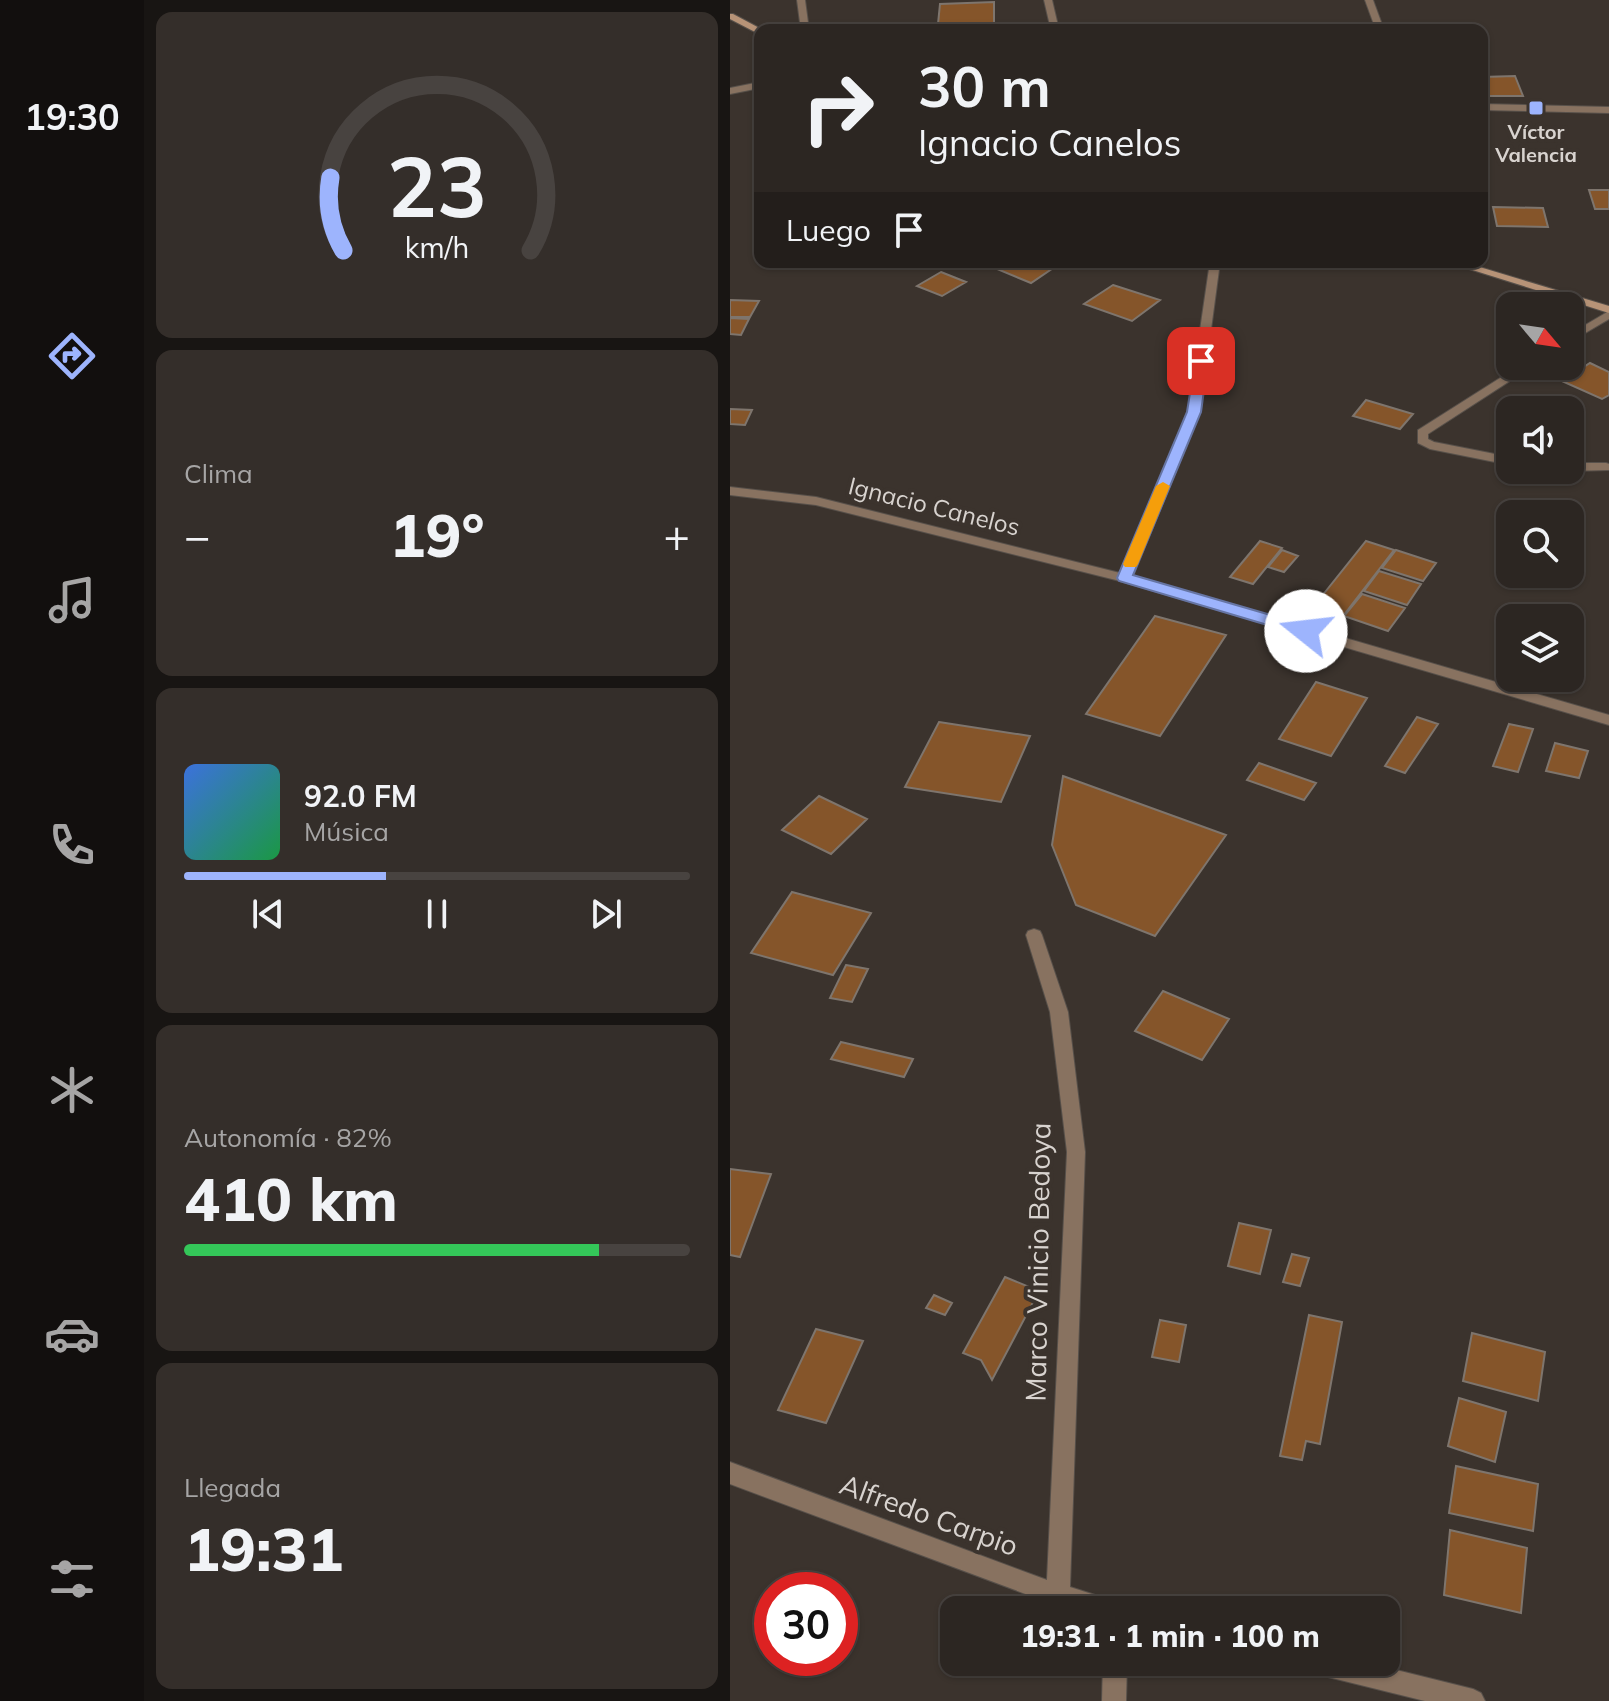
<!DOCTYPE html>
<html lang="es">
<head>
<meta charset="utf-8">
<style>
	body { margin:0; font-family:Mulish,sans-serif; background:#342e2a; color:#f1f3f6; height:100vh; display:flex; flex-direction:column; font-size:30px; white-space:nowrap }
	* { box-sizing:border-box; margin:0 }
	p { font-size:26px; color:#a6a5a5 }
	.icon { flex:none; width:44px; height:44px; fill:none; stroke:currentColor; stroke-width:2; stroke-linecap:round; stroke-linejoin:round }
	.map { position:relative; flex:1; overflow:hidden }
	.sheet { display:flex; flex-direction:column; gap:12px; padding:12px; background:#181513; width:586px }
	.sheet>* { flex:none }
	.top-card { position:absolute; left:24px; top:24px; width:734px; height:244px; border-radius:16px; box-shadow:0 2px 6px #0004,0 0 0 2px #484340; background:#2c2622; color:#f1f3f6; overflow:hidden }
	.needle { width:52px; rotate:119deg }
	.fabs { position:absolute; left:766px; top:292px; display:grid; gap:16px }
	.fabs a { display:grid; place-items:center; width:88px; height:88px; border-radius:16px; background:#2c2622; box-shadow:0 2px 6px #0004,0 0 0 2px #484340; font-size:40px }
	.speed { position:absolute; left:24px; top:1572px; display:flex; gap:16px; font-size:40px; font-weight:700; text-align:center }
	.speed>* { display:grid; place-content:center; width:104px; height:104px; border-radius:50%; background:#2c2622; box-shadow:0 2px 6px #0004,0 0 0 2px #484340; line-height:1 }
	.speed .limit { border:12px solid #d22; background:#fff; color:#111 }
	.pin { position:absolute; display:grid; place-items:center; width:68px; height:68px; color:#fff; margin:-34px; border-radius:16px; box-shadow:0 4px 12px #0006 }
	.me { position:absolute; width:88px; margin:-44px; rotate:286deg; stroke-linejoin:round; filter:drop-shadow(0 0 6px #0008) }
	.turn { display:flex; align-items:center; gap:28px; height:168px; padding:0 32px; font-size:36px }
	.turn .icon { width:104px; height:104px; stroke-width:2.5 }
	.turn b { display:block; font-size:56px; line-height:68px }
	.then { display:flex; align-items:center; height:76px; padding:0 32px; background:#0003; gap:16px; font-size:30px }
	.big { font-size:60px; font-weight:800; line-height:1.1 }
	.sheet .tile { flex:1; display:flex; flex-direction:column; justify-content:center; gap:12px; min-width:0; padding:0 28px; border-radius:16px; background:#342e2a }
	.sheet .dial { align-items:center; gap:0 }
	.dial svg { height:208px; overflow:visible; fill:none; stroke:#484340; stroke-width:7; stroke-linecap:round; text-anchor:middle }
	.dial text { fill:#f1f3f6; stroke:none }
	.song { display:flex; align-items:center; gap:24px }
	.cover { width:96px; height:96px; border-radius:12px; background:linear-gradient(135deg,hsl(220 70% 55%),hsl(140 70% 35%)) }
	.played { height:8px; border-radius:4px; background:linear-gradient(90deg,#9db4fd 40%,#484340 40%) }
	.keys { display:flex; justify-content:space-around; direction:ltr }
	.heat { display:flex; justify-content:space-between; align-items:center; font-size:44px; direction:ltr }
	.charge { height:12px; border-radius:6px; background:linear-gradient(90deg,#34c759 82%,#484340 0) }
	.trip { position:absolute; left:210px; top:1596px; width:460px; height:80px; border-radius:16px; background:#2c2622; box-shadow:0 2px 6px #0004,0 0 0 2px #484340; font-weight:800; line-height:80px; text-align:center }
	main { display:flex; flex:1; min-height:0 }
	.tab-bar { display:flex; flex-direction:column; width:144px; justify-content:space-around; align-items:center; background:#120f0e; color:#a6a5a5 }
	.tab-bar .icon { width:56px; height:56px }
	.tab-bar .current { color:#9db4fd }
	.tab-bar b { font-size:36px; color:#f1f3f6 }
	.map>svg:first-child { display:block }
</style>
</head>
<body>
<main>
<nav class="tab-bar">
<b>19:30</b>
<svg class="icon current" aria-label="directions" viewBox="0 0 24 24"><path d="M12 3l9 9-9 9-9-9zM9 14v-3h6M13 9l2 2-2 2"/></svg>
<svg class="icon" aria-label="music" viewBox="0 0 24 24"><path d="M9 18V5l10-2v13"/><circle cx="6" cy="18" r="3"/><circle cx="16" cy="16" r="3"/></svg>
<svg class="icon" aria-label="phone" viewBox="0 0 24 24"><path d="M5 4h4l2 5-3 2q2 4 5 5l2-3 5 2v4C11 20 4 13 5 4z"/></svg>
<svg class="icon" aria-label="climate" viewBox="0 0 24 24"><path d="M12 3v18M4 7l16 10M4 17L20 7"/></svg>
<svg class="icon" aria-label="car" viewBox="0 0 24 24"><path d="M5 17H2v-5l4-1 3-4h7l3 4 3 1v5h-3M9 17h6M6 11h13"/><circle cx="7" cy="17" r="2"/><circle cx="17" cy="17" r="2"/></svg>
<svg class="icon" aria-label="filters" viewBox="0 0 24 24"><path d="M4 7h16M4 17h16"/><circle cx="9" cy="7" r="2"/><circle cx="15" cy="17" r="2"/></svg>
</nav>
<section class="sheet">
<div class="tile dial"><svg viewBox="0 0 100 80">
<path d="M14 69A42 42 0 1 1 86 69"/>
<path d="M14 69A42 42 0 0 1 9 41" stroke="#9db4fd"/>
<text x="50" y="56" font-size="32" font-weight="700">23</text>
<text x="50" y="72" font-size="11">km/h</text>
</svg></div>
<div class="tile"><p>Clima</p>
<div class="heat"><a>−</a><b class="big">19°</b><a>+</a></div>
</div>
<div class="tile">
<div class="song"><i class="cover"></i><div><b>92.0 FM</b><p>Música</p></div></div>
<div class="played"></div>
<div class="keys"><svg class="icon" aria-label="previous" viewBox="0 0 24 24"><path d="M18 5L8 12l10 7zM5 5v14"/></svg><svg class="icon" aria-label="pause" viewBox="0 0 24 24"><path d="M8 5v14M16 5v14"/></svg><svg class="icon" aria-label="next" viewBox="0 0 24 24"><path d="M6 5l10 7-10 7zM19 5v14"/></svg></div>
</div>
<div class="tile"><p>Autonomía · 82%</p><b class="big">410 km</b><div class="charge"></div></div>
<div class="tile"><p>Llegada</p><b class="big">19:31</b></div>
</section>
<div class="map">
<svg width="879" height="1701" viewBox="0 0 879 1701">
	<rect width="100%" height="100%" fill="#3b332d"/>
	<path fill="#85552a" stroke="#7e756d" stroke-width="2" d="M 264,2 L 264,23 L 208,24 L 210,4 Z
		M 785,76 L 793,96 L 752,96 L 752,77 Z
		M 859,190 L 879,190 L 879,209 L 865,209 Z
		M 763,207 L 813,208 L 818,227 L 767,226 Z
		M 259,262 L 332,262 L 301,283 L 255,264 Z
		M 211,272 L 236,282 L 212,296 L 187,286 Z
		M 383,285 L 430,300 L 402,321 L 354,304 Z
		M 0,300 L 29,301 L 20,317 L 0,317 Z
		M 0,318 L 19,319 L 11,335 L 0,334 Z
		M 860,363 L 879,372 L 879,395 L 872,399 L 832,381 Z
		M 636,400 L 683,414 L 670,429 L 623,416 Z
		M 0,409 L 22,410 L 15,425 L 0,424 Z
		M 530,541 L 552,548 L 523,584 L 500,577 Z
		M 636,541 L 664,550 L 613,616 L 584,606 Z
		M 552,550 L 568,556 L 554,572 L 538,567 Z
		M 666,550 L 706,563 L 693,581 L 652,568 Z
		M 649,571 L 691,584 L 677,605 L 634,591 Z
		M 632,594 L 675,608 L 658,631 L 614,616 Z
		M 425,616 L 496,635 L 430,736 L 356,714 Z
		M 586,682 L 637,698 L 601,756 L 549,739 Z
		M 687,717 L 708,724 L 675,773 L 655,766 Z
		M 209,722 L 300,736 L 271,802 L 175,787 Z
		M 779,724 L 803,729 L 788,772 L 763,766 Z
		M 825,743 L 858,751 L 849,778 L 816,771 Z
		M 529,763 L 586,783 L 574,800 L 517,780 Z
		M 333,776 L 496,835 L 425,936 L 346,905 L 322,845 Z
		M 89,796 L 137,819 L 101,854 L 52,830 Z
		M 62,892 L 141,913 L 103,975 L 21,953 Z
		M 116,965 L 138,969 L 122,1002 L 100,998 Z
		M 433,991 L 499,1019 L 472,1060 L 405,1031 Z
		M 111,1042 L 183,1059 L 174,1077 L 101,1059 Z
		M 0,1169 L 41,1174 L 10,1257 L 0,1255 Z
		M 509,1223 L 541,1230 L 530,1274 L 498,1266 Z
		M 562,1254 L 579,1258 L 570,1286 L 553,1282 Z
		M 275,1277 L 309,1291 L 262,1380 L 251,1360 L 233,1353 Z
		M 204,1295 L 222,1303 L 215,1315 L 196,1308 Z
		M 579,1315 L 612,1322 L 590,1444 L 576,1441 L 572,1460 L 550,1456 Z
		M 430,1320 L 456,1325 L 449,1362 L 422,1357 Z
		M 86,1329 L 133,1341 L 96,1423 L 48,1410 Z
		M 742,1333 L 815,1352 L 808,1401 L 733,1381 Z
		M 729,1398 L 776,1412 L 765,1462 L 718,1446 Z
		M 726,1466 L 808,1484 L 803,1531 L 719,1513 Z
		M 720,1530 L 797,1548 L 791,1613 L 714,1595 Z"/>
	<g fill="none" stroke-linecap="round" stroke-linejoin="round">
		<g stroke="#57504a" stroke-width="2">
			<path id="lane" d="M 635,0 L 643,0 L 654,30 L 646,30 Z"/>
		</g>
		<g stroke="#57504a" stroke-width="2">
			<path id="street" d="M 67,0 L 75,0 L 79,30 L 71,30 Z
				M 314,0 L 322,0 L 329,30 L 321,30 Z
				M 30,82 L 30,88 L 0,94 L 0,88 Z
				M 752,104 L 879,107 L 879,113 L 752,110 Z
				M 480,262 L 490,262 L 470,412 L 403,576 L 879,715 L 879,725 L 390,581 L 86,505 L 0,495 L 0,487 L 86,497 L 390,573 L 458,412 Z
				M 879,311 L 879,319 L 840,342 L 840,334 Z
				M 789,366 L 803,366 L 698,434 L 698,439 L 704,442 L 780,457 L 780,465 L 700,449 L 688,443 L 688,430 Z
				M 840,463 L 876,463 L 879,464 L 879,470 L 840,471 L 837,470 L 840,470 Z
				M 304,929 L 310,931 L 312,935 L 338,1012 L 355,1152 L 340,1587 L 387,1602 L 391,1610 L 340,1610 L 328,1606 L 0,1484 L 0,1462 L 317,1580 L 337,1152 L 320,1012 L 296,935 L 298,931 Z
				M 373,1662 L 397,1662 L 396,1701 L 372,1701 Z
				M 574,1662 L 634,1662 L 743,1689 L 751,1693 L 755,1701 L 695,1701 L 586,1674 L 578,1670 Z"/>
		</g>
		<g stroke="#57504a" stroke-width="2">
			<path id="secondary" d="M 0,14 L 3,14 L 33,30 L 27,33 L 0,19 Z
				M 717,262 L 733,262 L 879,306 L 879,313 Z"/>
		</g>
		<use href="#lane" fill="#887260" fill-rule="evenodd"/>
		<use href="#street" fill="#887260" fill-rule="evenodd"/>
		<use href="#secondary" fill="#b79377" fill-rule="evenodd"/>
	</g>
	<path fill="#9db4fd" stroke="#6675a4" stroke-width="2" d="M 471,357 L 478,361 L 471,412 L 403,575 L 582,627 L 582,635 L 571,635 L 389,581 L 387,578 L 457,412 L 465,361 Z"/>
	<path fill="#f59e0b" d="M 433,482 L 440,486 L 408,564 L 406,567 L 395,567 L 393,564 L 426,486 Z"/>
	<rect fill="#9db4fd" stroke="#3b332d" stroke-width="3" x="798" y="100" width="16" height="16" rx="4"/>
	<g text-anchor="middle" stroke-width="8" stroke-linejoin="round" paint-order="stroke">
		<g font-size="20" font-weight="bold" fill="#d8d3cf" stroke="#3b332d">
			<text x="806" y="139">Víctor<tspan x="806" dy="23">Valencia</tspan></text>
		</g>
		<g font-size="24" fill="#d8d3cf" stroke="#3b332d">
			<text transform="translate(204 507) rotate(14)" y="8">Ignacio Canelos</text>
		</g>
		<g font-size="28" fill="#d8d3cf" stroke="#3b332d">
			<text transform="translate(308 1262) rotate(-89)" y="10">Marco Vinicio Bedoya</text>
			<text transform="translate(199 1515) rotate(20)" y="10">Alfredo Carpio</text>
		</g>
	</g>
</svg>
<div class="fabs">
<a><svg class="needle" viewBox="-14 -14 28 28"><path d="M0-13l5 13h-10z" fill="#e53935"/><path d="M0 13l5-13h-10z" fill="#a6a5a5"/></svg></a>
<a><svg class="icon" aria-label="sound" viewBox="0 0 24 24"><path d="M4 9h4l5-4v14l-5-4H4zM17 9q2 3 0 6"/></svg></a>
<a><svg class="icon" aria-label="search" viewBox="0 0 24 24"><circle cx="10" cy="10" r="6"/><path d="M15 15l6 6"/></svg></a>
<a><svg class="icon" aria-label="layers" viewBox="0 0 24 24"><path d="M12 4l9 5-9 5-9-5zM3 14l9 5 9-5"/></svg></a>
</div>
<div class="speed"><div class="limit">30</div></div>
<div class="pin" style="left:471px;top:361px;background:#d93025"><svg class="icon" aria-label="arrive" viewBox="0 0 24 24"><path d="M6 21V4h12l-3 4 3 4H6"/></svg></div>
<svg class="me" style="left:576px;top:631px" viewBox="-20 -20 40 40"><circle r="19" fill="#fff"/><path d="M0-13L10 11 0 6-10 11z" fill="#9db4fd"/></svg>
<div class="trip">19:31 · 1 min · 100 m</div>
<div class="top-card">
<div class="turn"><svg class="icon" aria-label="right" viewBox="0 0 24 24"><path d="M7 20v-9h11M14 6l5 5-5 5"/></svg><div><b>30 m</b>Ignacio Canelos</div></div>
<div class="then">Luego<svg class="icon" aria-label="arrive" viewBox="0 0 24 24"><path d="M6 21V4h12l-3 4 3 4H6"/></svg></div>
</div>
</div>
</main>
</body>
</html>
